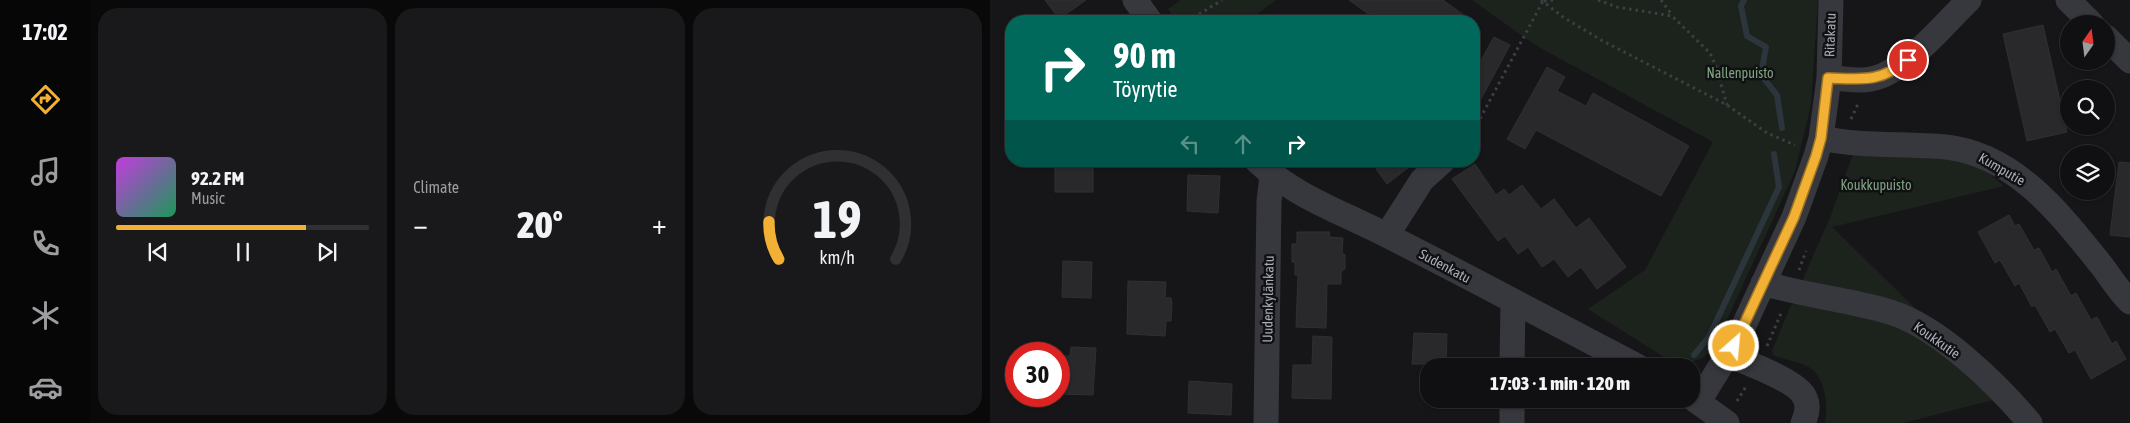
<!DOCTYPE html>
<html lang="en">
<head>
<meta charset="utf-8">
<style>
	body { margin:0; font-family:"Asap Condensed",sans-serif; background:#19191b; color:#f1f3f6; height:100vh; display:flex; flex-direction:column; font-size:19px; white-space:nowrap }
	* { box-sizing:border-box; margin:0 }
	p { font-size:16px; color:#9c9d9f }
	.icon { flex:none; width:28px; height:28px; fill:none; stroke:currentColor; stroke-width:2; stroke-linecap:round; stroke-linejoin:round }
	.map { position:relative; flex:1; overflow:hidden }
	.panel { display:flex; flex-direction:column; gap:8px; padding:8px; background:#09090a; width:900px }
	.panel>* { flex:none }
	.hud { position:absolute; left:15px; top:15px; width:475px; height:152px; border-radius:20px; box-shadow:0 1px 4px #0004,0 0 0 1px #303032; background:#00695c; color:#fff; overflow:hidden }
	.needle { width:32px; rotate:14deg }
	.fabs { position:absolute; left:1070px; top:15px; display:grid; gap:10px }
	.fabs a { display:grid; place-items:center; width:55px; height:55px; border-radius:50%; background:#101012; box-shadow:0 1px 4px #0004,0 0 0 1px #303032; font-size:25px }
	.speed { position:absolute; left:15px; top:342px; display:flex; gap:10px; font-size:25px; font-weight:700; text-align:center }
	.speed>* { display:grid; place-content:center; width:65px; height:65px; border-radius:50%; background:#101012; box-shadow:0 1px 4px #0004,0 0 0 1px #303032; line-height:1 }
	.speed .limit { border:8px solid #d22; background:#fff; color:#111 }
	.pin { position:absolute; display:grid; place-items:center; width:42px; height:42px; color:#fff; margin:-21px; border:2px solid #fff; border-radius:50%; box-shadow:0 1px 5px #0007 }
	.me { position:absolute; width:55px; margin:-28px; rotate:27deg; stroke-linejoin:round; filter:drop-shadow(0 0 4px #0008) }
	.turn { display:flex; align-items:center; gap:18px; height:105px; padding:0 25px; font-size:22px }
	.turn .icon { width:65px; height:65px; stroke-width:2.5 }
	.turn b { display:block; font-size:35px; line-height:42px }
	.lanes { display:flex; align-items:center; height:48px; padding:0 25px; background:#0003; justify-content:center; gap:25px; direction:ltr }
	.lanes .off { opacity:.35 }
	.big { font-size:38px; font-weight:800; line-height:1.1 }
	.panel .card { flex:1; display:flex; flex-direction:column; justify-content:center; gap:8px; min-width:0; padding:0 18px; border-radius:20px; background:#19191b }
	.panel .dial { align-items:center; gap:0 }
	.dial svg { height:130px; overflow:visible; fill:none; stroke:#303032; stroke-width:7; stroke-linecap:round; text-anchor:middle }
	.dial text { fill:#f1f3f6; stroke:none }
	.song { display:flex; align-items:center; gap:15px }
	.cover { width:60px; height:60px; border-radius:8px; background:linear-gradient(135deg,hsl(290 70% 55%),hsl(150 70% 35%)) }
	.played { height:5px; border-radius:2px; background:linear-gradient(90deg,#f2b134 75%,#303032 75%) }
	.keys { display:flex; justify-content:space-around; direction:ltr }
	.heat { display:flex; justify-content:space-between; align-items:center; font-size:28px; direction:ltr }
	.panel .tiles { flex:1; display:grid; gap:8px; grid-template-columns:repeat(3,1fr) }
	.trip { position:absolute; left:430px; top:358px; width:280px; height:50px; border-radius:20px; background:#101012; box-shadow:0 1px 4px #0004,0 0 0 1px #303032; font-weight:800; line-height:50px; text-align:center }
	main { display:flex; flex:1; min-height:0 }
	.tab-bar { display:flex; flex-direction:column; width:90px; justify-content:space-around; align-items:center; background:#060607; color:#9c9d9f }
	.tab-bar .icon { width:35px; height:35px }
	.tab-bar .active { color:#f2b134 }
	.tab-bar b { font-size:22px; color:#f1f3f6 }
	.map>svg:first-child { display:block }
</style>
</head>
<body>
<main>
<nav class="tab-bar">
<b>17:02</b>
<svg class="icon active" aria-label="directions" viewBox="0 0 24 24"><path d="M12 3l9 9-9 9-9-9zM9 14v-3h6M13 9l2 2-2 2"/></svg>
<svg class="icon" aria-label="music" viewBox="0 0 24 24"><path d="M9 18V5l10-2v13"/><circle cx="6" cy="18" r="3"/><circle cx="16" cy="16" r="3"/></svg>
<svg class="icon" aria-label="phone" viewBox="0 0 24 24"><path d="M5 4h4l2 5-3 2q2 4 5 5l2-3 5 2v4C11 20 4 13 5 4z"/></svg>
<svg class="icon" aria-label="climate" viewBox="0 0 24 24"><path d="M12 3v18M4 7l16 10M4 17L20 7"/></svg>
<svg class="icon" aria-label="car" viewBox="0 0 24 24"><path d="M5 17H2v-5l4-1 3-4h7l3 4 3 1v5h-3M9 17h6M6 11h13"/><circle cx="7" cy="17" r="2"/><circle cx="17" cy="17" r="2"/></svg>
</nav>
<section class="panel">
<div class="tiles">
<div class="card">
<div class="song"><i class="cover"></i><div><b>92.2 FM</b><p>Music</p></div></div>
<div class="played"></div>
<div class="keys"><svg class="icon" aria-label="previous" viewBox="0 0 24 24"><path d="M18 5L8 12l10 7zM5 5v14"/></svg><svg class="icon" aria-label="pause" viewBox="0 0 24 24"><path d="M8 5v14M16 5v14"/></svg><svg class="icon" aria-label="next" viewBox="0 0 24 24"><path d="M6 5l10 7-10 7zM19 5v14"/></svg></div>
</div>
<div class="card"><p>Climate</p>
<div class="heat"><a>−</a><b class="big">20°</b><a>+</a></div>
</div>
<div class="card dial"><svg viewBox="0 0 100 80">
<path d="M14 69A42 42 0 1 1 86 69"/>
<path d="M14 69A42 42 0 0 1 8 46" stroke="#f2b134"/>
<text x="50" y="56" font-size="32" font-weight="700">19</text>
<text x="50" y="72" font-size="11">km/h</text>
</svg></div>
</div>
</section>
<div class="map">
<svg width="1140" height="423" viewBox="0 0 1140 423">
	<rect width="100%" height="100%" fill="#161618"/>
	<path fill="#1c231d" d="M 191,0 L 286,0 L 258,21 L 186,21 L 178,9 Z
		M 482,0 L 828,0 L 821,105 L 805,171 L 725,346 L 714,357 L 700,363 L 682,362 L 598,309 L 655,270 L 723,142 L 545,45 Z
		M 925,152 L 987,163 L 1014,186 L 842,227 L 927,310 L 812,285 L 813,279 L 841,215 L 863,154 Z
		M 805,303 L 898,321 L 947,348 L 1003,400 L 913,423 L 835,423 C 838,404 836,376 817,366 C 807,361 794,360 783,355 L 782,351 L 801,305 Z"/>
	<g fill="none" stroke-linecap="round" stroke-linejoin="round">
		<path stroke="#2c353c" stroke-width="6" d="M 754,0 L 751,6 L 757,36 L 776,47 L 771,75 L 787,95 L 792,128
			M 704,355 L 719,337 L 789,187 L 784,154"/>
	</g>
	<path fill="#29292c" stroke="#303034" d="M 55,0 L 96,0 L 69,19 Z
		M 359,0 L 453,0 L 482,21 L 388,21 Z
		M 1053,25 L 1077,132 L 1037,141 L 1013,34 Z
		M 504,37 L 520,45 L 484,112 L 484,73 Z
		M 557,67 L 575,77 L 567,91 L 596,106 L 603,93 L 699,146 L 671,196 L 546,130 L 535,149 L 517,139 Z
		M 65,161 L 103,161 L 103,192 L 65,192 Z
		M 396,161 L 427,161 L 397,184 L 386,169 Z
		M 1129,162 L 1140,163 L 1140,237 L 1120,235 Z
		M 485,164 L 506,195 L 514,189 L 519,195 L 532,185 L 551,209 L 564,199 L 586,228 L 599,218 L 636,267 L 607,289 L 591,267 L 578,277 L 564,259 L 552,267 L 538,247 L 528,254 L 515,236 L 508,241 L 462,179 Z
		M 198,175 L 230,176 L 228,213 L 197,211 Z
		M 1019,215 L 1025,226 L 1029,224 L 1044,250 L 1049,248 L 1062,272 L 1066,269 L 1081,296 L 1086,293 L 1101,320 L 1107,317 L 1122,344 L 1126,341 L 1136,359 L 1101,379 L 1085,350 L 1079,353 L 1065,329 L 1060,332 L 1045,305 L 1042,307 L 1029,283 L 1025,286 L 1010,260 L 1005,263 L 988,232 Z
		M 307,232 L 340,232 L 339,237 L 353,238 L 352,253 L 355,255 L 355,269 L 351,272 L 351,284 L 337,284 L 336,328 L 306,327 L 308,275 L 305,275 L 305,262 L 302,262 L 302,244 L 307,244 Z
		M 73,261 L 102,262 L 101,298 L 72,297 Z
		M 138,281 L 176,282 L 175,298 L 181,298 L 182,303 L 181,321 L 176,321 L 175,336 L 137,334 Z
		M 424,333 L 457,334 L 456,364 L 422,364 Z
		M 323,336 L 342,337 L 341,399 L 302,398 L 303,365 L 322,365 Z
		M 81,347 L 106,348 L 103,395 L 69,394 L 69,356 L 80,356 Z
		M 199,381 L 242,384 L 241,415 L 198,413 Z"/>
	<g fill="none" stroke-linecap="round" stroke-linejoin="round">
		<path stroke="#3d3f44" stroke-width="3" stroke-dasharray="2.5 4" stroke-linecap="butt" d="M 551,0 L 573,17 L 611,40 L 737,105 L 777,133 L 805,145
			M 608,0 L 627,7 L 682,16 L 720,53 L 726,67 L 737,105
			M 671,0 L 682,15
			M 554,1 L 566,0
			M 198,21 L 232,0
			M 861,119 L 869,102
			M 484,130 L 553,1
			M 809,270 L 816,251
			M 777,346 L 792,311
			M 668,361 L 677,366
			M 747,401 L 757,385"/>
		<path stroke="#37383d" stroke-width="25" d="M 145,0 L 160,21
			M 1078,0 L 1102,24
			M 1116,37 L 1140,61
			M 839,78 C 852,78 868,82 881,79 C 915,73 954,24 979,0
			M 831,138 C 872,147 914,143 956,147 C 1026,155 1071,215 1112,266 C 1121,278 1129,291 1140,302
			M 267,161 C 303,196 354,213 398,236 C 482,278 564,323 647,366
			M 397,235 L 432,180 L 453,161
			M 773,283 C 814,296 858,299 900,312 C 949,327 1007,384 1040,423
			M 738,355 C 756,362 806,381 814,396 C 819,405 817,415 813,423
			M 522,366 L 523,301
			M 701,397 L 737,423
			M 709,401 L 749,336 L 804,217 L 826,156 L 831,138 L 839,78 L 841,0
			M 276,423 L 279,201 L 282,176
			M 522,423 L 522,399"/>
	</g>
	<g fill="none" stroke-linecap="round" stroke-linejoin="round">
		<g stroke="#9d7322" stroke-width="12">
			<path id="route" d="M 744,346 L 804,217 L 826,156 L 831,138 L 838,78 C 873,79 889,83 918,60"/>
		</g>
		<use href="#route" stroke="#f2b134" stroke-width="9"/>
	</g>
	<g text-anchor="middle" stroke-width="5" stroke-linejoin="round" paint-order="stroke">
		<g font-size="14" fill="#a8adb8" stroke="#111113">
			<text transform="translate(840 35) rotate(-88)" y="5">Ritakatu</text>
			<text transform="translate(1012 169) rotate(30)" y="5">Kumputie</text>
			<text transform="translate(455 266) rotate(28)" y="5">Sudenkatu</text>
			<text transform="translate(278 299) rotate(-89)" y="5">Uudenkylänkatu</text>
			<text transform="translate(947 340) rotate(35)" y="5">Koukkutie</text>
		</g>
		<g font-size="14" fill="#7fa381" stroke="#111113">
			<text x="750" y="78">Nallenpuisto</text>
			<text x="886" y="190">Koukkupuisto</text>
		</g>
	</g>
</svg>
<div class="fabs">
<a><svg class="needle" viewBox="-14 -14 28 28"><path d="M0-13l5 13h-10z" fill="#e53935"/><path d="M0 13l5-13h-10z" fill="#9c9d9f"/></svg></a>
<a><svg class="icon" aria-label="search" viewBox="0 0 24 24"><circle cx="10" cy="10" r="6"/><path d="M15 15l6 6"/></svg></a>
<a><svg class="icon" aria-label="layers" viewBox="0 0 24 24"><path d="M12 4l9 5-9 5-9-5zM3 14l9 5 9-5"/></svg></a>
</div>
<div class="speed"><div class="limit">30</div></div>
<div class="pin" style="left:918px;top:60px;background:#d93025"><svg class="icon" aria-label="arrive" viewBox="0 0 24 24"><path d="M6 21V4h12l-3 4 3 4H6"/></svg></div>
<svg class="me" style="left:744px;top:346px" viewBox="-20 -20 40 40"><circle r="17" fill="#f2b134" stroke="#fff" stroke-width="3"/><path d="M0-11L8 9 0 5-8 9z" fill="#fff"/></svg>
<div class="trip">17:03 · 1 min · 120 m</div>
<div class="hud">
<div class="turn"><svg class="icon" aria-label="right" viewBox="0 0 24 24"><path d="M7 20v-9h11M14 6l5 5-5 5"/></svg><div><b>90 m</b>Töyrytie</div></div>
<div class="lanes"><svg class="icon off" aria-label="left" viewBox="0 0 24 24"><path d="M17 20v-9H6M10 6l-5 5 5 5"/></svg><svg class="icon off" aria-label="ahead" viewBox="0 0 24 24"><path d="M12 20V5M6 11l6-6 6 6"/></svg><svg class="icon" aria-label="right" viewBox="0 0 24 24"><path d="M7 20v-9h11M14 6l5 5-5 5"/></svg></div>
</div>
</div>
</main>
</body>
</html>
